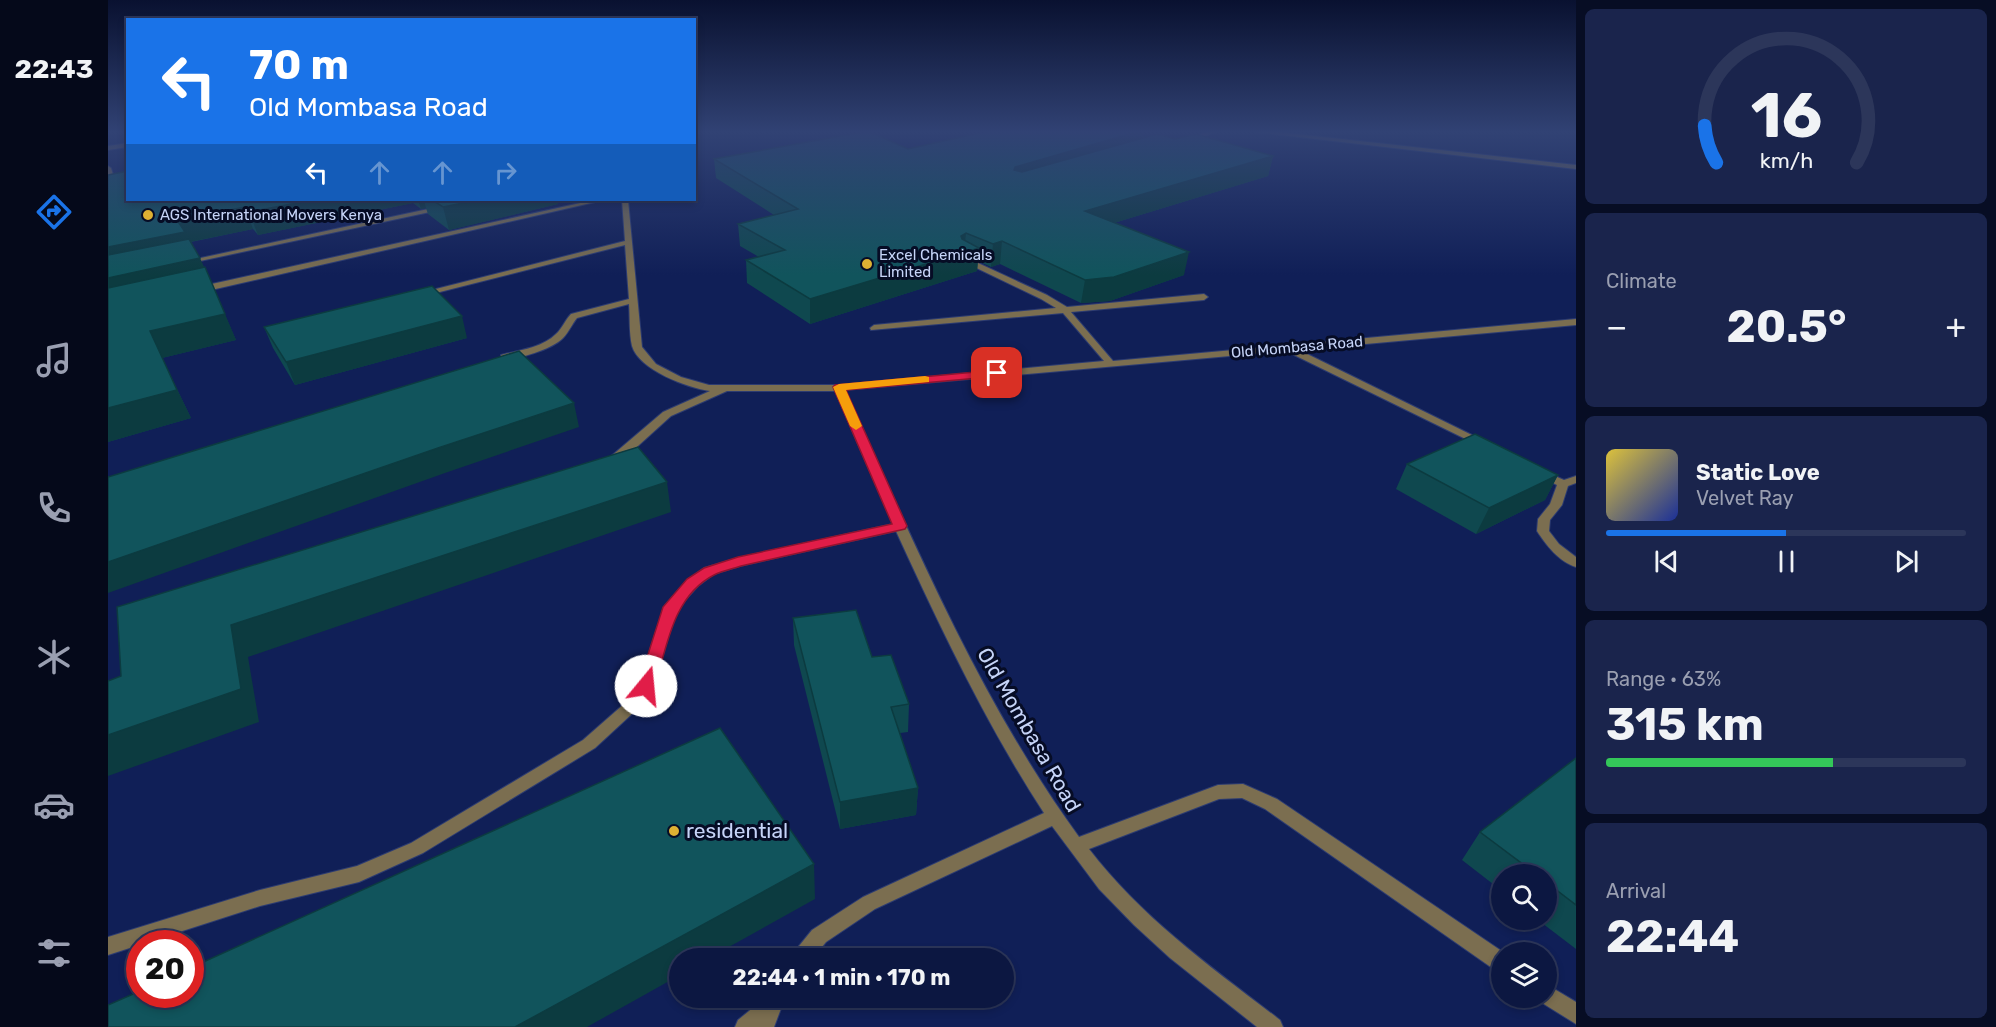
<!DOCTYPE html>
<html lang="en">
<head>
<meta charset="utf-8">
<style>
	body { margin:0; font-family:Rubik,sans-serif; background:#1a244c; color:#f1f3f6; height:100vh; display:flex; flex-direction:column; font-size:22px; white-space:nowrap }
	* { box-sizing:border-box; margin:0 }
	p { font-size:20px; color:#9a9fb1 }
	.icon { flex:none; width:33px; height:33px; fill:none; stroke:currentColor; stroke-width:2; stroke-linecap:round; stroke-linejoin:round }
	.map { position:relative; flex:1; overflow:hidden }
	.drawer { display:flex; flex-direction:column; gap:9px; padding:9px; background:#070d24; width:420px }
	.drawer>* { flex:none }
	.guide { position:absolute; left:18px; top:18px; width:570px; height:183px; border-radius:0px; box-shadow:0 3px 9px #0003,0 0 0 2px #2c365a; background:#1a73e8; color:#fff; overflow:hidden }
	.fabs { position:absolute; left:1383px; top:864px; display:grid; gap:12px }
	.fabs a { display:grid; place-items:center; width:66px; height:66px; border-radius:50%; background:#0c1741; box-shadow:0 3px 9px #0003,0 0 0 2px #2c365a; font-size:30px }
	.speed { position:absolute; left:18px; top:930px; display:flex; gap:12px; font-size:30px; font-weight:700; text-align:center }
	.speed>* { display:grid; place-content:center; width:78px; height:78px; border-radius:50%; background:#0c1741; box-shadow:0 3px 9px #0003,0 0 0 2px #2c365a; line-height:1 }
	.speed .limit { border:9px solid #d22; background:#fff; color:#111 }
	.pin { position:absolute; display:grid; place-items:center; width:51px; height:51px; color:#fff; margin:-26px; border-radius:12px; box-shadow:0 3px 9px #0006 }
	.me { position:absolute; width:66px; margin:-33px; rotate:17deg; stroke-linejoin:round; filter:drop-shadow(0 0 4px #0008) }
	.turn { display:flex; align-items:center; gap:21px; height:126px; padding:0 24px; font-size:27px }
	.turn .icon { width:78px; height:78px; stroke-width:2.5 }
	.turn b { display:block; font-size:42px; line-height:51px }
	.lanes { display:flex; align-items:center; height:57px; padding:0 24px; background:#0003; justify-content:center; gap:30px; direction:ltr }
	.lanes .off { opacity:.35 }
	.big { font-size:45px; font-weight:700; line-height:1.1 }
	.drawer .card { flex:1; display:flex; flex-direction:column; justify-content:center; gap:9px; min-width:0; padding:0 21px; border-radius:9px; background:#1a244c }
	.drawer .dial { align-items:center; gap:0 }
	.dial svg { height:156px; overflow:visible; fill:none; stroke:#2c365a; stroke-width:7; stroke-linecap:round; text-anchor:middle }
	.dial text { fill:#f1f3f6; stroke:none }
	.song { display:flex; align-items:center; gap:18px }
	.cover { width:72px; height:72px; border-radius:9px; background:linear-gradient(135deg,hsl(50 70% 55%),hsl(230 70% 35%)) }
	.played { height:6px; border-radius:3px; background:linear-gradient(90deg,#1a73e8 50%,#2c365a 50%) }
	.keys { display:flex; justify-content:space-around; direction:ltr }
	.heat { display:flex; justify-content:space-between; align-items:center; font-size:33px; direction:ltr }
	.charge { height:9px; border-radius:4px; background:linear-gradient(90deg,#34c759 63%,#2c365a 0) }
	.trip { position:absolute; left:561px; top:948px; width:345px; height:60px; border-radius:30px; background:#0c1741; box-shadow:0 3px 9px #0003,0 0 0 2px #2c365a; font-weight:700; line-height:60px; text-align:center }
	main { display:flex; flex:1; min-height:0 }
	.tab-bar { display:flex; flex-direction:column; width:108px; justify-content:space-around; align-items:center; background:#05091a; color:#9a9fb1 }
	.tab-bar .icon { width:42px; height:42px }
	.tab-bar .active { color:#1a73e8 }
	.tab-bar b { font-size:27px; color:#f1f3f6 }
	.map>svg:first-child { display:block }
</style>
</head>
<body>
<main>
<nav class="tab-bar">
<b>22:43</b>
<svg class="icon active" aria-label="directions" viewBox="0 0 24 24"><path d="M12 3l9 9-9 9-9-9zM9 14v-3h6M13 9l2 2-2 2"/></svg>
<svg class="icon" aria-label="music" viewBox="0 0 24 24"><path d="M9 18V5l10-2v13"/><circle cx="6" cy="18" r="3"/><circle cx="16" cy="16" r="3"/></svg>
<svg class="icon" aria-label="phone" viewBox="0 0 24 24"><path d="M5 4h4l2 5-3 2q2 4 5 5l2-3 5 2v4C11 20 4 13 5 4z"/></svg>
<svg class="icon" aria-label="climate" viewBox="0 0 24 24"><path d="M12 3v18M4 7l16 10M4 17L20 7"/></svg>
<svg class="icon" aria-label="car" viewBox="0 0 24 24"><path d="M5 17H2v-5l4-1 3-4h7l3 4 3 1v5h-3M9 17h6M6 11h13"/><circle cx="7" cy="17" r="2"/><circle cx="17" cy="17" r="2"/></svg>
<svg class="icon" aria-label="filters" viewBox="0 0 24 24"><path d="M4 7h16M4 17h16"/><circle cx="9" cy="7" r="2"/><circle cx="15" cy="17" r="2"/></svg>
</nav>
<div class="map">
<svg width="1468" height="1027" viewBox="0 0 1468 1027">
	<rect width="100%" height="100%" fill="#101f57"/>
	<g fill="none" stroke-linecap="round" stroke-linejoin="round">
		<g stroke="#2d3c71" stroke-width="2">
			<path id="service" d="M 1101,131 L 1111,131 L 1082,141 L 1077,140 Z
				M 1139,131 L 1162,131 L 1468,165 L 1468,169 Z
				M 20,143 L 20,147 L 0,150 L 0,146 Z
				M 0,166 L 3,168 L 10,191 L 5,190 L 0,177 Z
				M 486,200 L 496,200 L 90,293 L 86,290 L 90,287 Z
				M 514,200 L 520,200 L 534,347 L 548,364 L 573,377 L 601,385 L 731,385 L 996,361 L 955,313 L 763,330 L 762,328 L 766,325 L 948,308 L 933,299 L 854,261 L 853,259 L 857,257 L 939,295 L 959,307 L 1096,294 L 1100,297 L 1096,300 L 963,312 L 1005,361 L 1468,319 L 1468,325 L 1191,350 L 1378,442 L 1379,444 L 1374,447 L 1178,351 L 737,390 C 806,543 872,701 971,837 L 1110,785 L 1135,784 L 1169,799 L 1395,952 L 1394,952 L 1394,972 L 1387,970 L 1157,809 L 1134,798 L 1111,799 L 981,849 C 1034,918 1104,968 1172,1020 L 1175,1027 L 1149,1027 L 1062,958 L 1026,925 L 991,889 L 944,826 L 767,909 L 718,942 L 705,958 L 685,958 L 687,951 L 704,930 L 755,897 L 936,813 C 878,724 832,627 788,531 L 632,566 L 606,574 L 590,586 L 569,609 L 545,686 L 526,712 L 487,748 L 315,853 L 251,882 L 152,906 L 0,955 L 0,937 L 152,890 L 249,866 L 303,843 L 475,740 L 516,704 L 531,684 L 556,607 L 580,580 L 596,568 L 630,558 L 785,524 L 727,391 L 619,391 L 563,416 L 520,455 L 511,460 L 503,460 L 501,458 L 555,412 L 602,391 C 580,388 531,370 524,346 C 521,333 522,317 521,304 L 469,318 C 464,324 461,332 455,338 C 445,349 407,361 393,359 L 393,355 C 411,350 434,348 448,334 C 454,329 457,320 463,314 L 521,299 L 517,245 L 312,297 L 308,294 L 517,241 Z
				M 334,206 L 337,208 L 336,209 L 78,264 L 74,262 Z
				M 1433,470 L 1456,480 L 1468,476 L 1468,483 L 1460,486 L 1454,505 L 1442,520 L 1441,531 L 1451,544 L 1468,557 L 1468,567 C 1451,562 1438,545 1429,531 L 1430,519 L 1442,504 L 1449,485 L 1429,475 L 1427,473 L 1429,471 Z
				M 1438,984 L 1468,1002 L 1468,1024 L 1431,1001 L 1430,998 L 1438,998 Z
				M 657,998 L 677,998 L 666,1027 L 627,1027 L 630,1020 Z"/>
		</g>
		<use href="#service" fill="#7b6e50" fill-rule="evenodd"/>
	</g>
	<path fill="#0f484f" d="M 13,131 L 20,131 L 20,141 L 18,141 Z
		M 880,131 L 1036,131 L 1035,138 L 1067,139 L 1165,156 L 1160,176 L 1006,223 L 1076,275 L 1002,301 L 973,303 L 892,264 L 883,267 L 870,261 L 869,271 L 702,324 L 639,283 L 638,260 L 651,257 L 632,246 L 630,224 L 666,215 L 608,178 L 606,159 L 800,149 Z
		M 20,200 L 449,200 L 450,204 L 341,230 L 320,214 L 318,208 L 313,209 L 305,203 L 150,235 L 145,229 L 83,242 L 96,267 L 128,340 L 54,358 L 83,418 L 0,442 Z
		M 156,327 L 359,338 L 187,385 L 165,348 Z
		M 1299,464 L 1450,475 L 1437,500 L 1368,534 L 1288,489 Z
		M 685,618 L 764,657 L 801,704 L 800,732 L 792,733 L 810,788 L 808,815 L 732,829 L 686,645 Z
		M 1468,758 L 1468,949 L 1430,920 L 1438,920 L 1438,874 L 1394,874 L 1394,891 L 1354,860 L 1372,832 Z"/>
	<path fill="#0c3b40" d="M 1032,131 L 1036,131 L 1033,149 L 905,187 L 906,170 L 907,167 Z
		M 1165,156 L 1160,176 L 973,233 L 977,211 Z
		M 205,200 L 304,200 L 305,203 L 150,235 L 141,212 Z
		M 310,200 L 316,200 L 318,208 L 313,209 Z
		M 370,200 L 449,200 L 450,204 L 341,230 L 335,207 Z
		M 137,207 L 145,229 L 81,242 L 0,274 L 0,247 L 69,220 Z
		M 858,233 L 856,253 L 871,248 L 869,271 L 702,324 L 702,299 Z
		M 894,241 L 892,264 L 883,267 L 885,244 Z
		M 1081,252 L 1076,275 L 1002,301 L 973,303 L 977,280 Z
		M 92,258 L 103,283 L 0,306 L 0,278 Z
		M 117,314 L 128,340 L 54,358 L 83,418 L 0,442 L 0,408 L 42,331 Z
		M 354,316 L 359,338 L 187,385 L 178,362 Z
		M 466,403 L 471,427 L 337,473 L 0,593 L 0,562 L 330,448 Z
		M 1450,475 L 1437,500 L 1368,534 L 1381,508 Z
		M 559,482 L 563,512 L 140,657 L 151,722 L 0,776 L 0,735 L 123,625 Z
		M 810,788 L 808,815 L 732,829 L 732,802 Z
		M 706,864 L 707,899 L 601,958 L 572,958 L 572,975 L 479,1027 L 407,1027 Z"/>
	<path fill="#11545c" stroke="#0c3b40" stroke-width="1.5" d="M 760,131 L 800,149 L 880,131 L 1032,131 L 907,167 L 906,170 L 914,172 L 1049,134 L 1067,139 L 1088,134 L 1165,156 L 977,211 L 1081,252 L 1006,277 L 977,280 L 894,241 L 885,244 L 858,233 L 853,236 L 854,239 L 871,248 L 702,299 L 638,260 L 677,250 L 630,224 L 690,209 L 606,159 Z
		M 20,171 L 20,200 L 205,200 L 141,212 L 137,207 L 69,220 L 77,232 L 0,247 L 0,175 Z
		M 324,200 L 370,200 L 335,207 Z
		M 81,239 L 92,258 L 0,278 L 0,255 Z
		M 97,267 L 117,314 L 42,331 L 69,390 L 0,408 L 0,288 Z
		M 324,286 L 354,316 L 178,362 L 156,327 Z
		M 411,351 L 466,403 L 330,448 L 0,562 L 0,477 Z
		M 1367,434 L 1450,475 L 1381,508 L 1299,464 Z
		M 530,447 L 559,482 L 123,625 L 133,689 L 0,735 L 0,681 L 13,676 L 9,607 Z
		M 748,610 L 764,657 L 783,655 L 801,704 L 783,707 L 810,788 L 732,802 L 685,618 Z
		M 612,728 L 706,864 L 407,1027 L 0,1027 L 0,1005 L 32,991 L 32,994 L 82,994 L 82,968 Z
		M 1468,758 L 1468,905 L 1438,882 L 1438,874 L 1428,874 L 1372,832 Z"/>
	<linearGradient id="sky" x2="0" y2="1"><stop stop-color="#091130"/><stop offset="0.48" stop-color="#314274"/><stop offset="1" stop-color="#314274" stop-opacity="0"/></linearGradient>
	<rect width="1468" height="275" fill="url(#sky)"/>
	<path fill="#e11d48" stroke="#92132f" stroke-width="1.5" d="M 889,370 L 895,373 L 893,376 L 738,390 L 799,526 L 797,529 L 633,566 C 624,569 614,571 606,575 C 565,596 559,646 547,686 L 544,690 L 538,692 L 533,690 L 530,686 L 555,607 L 579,579 L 596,568 L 630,557 L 784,524 L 725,387 L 727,385 Z"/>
	<path fill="#f59e0b" d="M 817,376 L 821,377 L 821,382 L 738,390 L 754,426 L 748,430 L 742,426 L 725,387 L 731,384 Z"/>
	<g fill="#deb133" stroke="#060c25" stroke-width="2">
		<circle cx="40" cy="215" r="6"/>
		<circle cx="759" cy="264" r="6"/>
		<circle cx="566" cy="831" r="6"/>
	</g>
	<g text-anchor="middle" stroke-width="6" stroke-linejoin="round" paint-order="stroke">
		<g font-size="15" fill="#c6d4f8" stroke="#060c25" text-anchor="start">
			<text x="52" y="220">AGS International Movers Kenya</text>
			<text x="771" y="260">Excel Chemicals<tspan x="771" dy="17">Limited</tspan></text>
		</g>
		<g font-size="15" fill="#c6d4f8" stroke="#060c25">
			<text transform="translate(1189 347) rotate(-5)" y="5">Old Mombasa Road</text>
		</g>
		<g font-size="21" fill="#c6d4f8" stroke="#060c25">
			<text transform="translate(921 730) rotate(60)" y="7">Old Mombasa Road</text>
		</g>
		<g font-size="21" fill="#c6d4f8" stroke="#060c25" text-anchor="start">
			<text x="578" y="838">residential</text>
		</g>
	</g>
</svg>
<div class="fabs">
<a><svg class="icon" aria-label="search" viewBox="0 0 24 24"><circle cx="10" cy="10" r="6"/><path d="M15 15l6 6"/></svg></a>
<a><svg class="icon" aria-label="layers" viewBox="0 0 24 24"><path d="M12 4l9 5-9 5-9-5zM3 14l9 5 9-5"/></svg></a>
</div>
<div class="speed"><div class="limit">20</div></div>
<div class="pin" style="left:889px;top:373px;background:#d93025"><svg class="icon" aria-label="arrive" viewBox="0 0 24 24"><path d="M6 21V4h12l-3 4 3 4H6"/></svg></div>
<svg class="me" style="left:538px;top:686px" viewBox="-20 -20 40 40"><circle r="19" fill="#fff"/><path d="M0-13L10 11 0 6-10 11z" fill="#e11d48"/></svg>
<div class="trip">22:44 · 1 min · 170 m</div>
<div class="guide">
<div class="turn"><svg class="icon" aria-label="left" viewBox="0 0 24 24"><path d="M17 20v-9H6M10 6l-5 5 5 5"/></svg><div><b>70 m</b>Old Mombasa Road</div></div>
<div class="lanes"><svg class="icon" aria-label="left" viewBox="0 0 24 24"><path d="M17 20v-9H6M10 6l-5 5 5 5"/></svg><svg class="icon off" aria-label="ahead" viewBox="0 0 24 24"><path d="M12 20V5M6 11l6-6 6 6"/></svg><svg class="icon off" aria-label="ahead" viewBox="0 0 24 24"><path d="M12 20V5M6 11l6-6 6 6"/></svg><svg class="icon off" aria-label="right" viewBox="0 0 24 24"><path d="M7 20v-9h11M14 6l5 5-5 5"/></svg></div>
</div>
</div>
<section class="drawer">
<div class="card dial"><svg viewBox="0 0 100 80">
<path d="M14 69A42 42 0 1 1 86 69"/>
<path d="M14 69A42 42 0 0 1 8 50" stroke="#1a73e8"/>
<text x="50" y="56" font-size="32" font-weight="700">16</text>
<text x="50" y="72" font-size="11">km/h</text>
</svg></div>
<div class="card"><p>Climate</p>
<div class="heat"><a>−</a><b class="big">20.5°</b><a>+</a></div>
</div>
<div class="card">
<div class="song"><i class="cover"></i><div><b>Static Love</b><p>Velvet Ray</p></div></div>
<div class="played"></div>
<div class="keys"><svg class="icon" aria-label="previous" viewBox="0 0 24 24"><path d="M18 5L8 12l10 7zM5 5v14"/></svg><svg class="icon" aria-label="pause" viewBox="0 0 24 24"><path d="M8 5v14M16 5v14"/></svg><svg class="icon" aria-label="next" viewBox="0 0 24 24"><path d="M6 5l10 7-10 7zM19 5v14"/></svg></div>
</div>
<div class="card"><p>Range · 63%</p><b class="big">315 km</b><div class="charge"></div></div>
<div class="card"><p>Arrival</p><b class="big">22:44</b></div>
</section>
</main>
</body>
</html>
